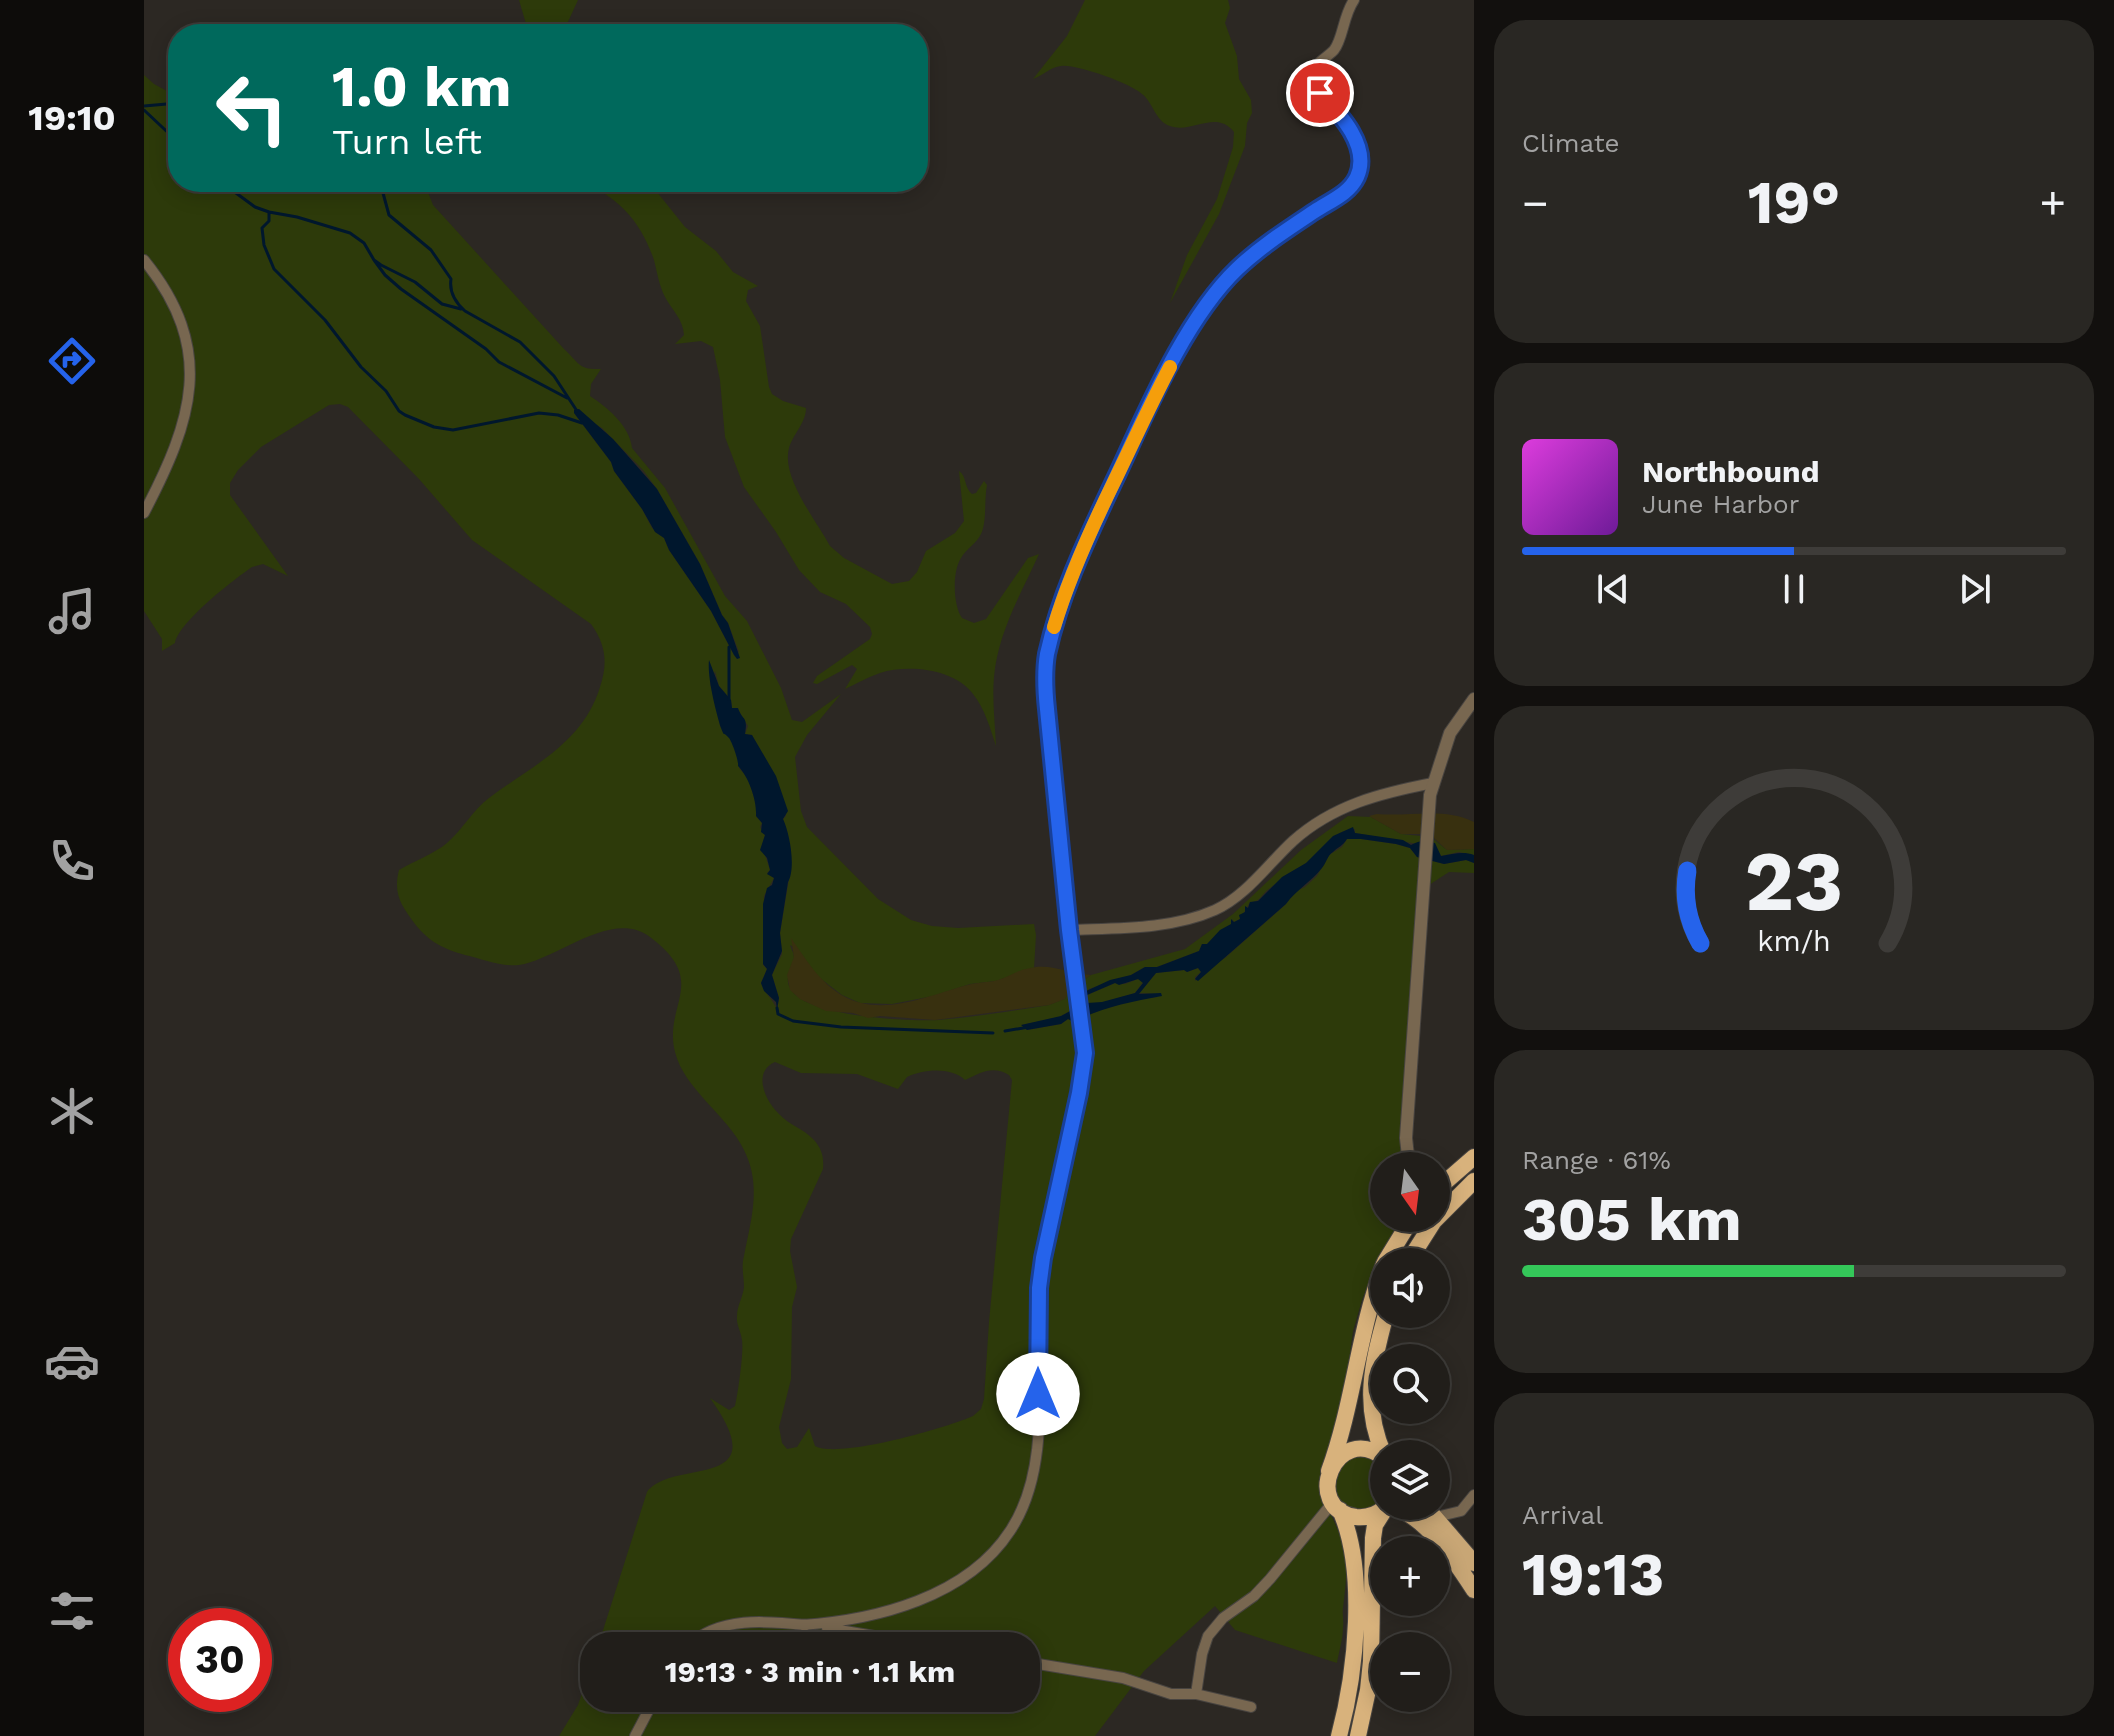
<!DOCTYPE html>
<html lang="en">
<head>
<meta charset="utf-8">
<style>
	body { margin:0; font-family:"Work Sans",sans-serif; background:#292723; color:#f1f3f6; height:100vh; display:flex; flex-direction:column; font-size:30px; white-space:nowrap }
	* { box-sizing:border-box; margin:0 }
	p { font-size:26px; color:#a2a2a2 }
	.icon { flex:none; width:44px; height:44px; fill:none; stroke:currentColor; stroke-width:2; stroke-linecap:round; stroke-linejoin:round }
	.map { position:relative; flex:1; overflow:hidden }
	.sheet { display:flex; flex-direction:column; gap:20px; padding:20px; background:#12100e; width:640px }
	.sheet>* { flex:none }
	.banner { position:absolute; left:24px; top:24px; width:760px; height:168px; border-radius:32px; box-shadow:0 4px 20px #0003,0 0 0 2px #3e3c39; background:#00695c; color:#fff; overflow:hidden }
	.needle { width:52px; rotate:166deg }
	.buttons { position:absolute; left:1226px; top:1152px; display:grid; gap:16px }
	.buttons a { display:grid; place-items:center; width:80px; height:80px; border-radius:50%; background:#211e1a; box-shadow:0 4px 20px #0003,0 0 0 2px #3e3c39; font-size:40px }
	.speed { position:absolute; left:24px; top:1608px; display:flex; gap:16px; font-size:40px; font-weight:700; text-align:center }
	.speed>* { display:grid; place-content:center; width:104px; height:104px; border-radius:50%; background:#211e1a; box-shadow:0 4px 20px #0003,0 0 0 2px #3e3c39; line-height:1 }
	.speed .limit { border:12px solid #d22; background:#fff; color:#111 }
	.pin { position:absolute; display:grid; place-items:center; width:68px; height:68px; color:#fff; margin:-34px; border:4px solid #fff; border-radius:50%; box-shadow:0 2px 8px #0007 }
	.me { position:absolute; width:88px; margin:-44px; rotate:0deg; stroke-linejoin:round; filter:drop-shadow(0 0 6px #0008) }
	.turn { display:flex; align-items:center; gap:28px; height:168px; padding:0 32px; font-size:36px }
	.turn .icon { width:104px; height:104px; stroke-width:2.5 }
	.turn b { display:block; font-size:56px; line-height:68px }
	.big { font-size:60px; font-weight:700; line-height:1.1 }
	.sheet .tile { flex:1; display:flex; flex-direction:column; justify-content:center; gap:12px; min-width:0; padding:0 28px; border-radius:32px; background:#292723 }
	.sheet .dial { align-items:center; gap:0 }
	.dial svg { height:208px; overflow:visible; fill:none; stroke:#3e3c39; stroke-width:7; stroke-linecap:round; text-anchor:middle }
	.dial text { fill:#f1f3f6; stroke:none }
	.song { display:flex; align-items:center; gap:24px }
	.cover { width:96px; height:96px; border-radius:12px; background:linear-gradient(135deg,hsl(300 70% 55%),hsl(280 70% 35%)) }
	.played { height:8px; border-radius:4px; background:linear-gradient(90deg,#2563eb 50%,#3e3c39 50%) }
	.keys { display:flex; justify-content:space-around; direction:ltr }
	.heat { display:flex; justify-content:space-between; align-items:center; font-size:44px; direction:ltr }
	.charge { height:12px; border-radius:6px; background:linear-gradient(90deg,#34c759 61%,#3e3c39 0) }
	.trip { position:absolute; left:436px; top:1632px; width:460px; height:80px; border-radius:32px; background:#211e1a; box-shadow:0 4px 20px #0003,0 0 0 2px #3e3c39; font-weight:700; line-height:80px; text-align:center }
	main { display:flex; flex:1; min-height:0 }
	.tab-bar { display:flex; flex-direction:column; width:144px; justify-content:space-around; align-items:center; background:#0d0c0a; color:#a2a2a2 }
	.tab-bar .icon { width:56px; height:56px }
	.tab-bar .active { color:#2563eb }
	.tab-bar b { font-size:36px; color:#f1f3f6 }
	.map>svg:first-child { display:block }
</style>
</head>
<body>
<main>
<nav class="tab-bar">
<b>19:10</b>
<svg class="icon active" aria-label="directions" viewBox="0 0 24 24"><path d="M12 3l9 9-9 9-9-9zM9 14v-3h6M13 9l2 2-2 2"/></svg>
<svg class="icon" aria-label="music" viewBox="0 0 24 24"><path d="M9 18V5l10-2v13"/><circle cx="6" cy="18" r="3"/><circle cx="16" cy="16" r="3"/></svg>
<svg class="icon" aria-label="phone" viewBox="0 0 24 24"><path d="M5 4h4l2 5-3 2q2 4 5 5l2-3 5 2v4C11 20 4 13 5 4z"/></svg>
<svg class="icon" aria-label="climate" viewBox="0 0 24 24"><path d="M12 3v18M4 7l16 10M4 17L20 7"/></svg>
<svg class="icon" aria-label="car" viewBox="0 0 24 24"><path d="M5 17H2v-5l4-1 3-4h7l3 4 3 1v5h-3M9 17h6M6 11h13"/><circle cx="7" cy="17" r="2"/><circle cx="17" cy="17" r="2"/></svg>
<svg class="icon" aria-label="filters" viewBox="0 0 24 24"><path d="M4 7h16M4 17h16"/><circle cx="9" cy="7" r="2"/><circle cx="15" cy="17" r="2"/></svg>
</nav>
<div class="map">
<svg width="1330" height="1736" viewBox="0 0 1330 1736">
	<rect width="100%" height="100%" fill="#2c2823"/>
	<path fill="#2d3a0a" fill-rule="evenodd" d="M 375,0 L 434,0 L 423,24 L 424,34 L 385,34 Z
		M 941,0 L 1084,0 L 1086,8 L 1081,23 L 1093,56 L 1095,79 L 1107,100 L 1108,113 L 1103,123 L 1101,146 L 1075,214 L 1026,303 L 1043,255 L 1073,199 L 1089,147 L 1090,132 C 1072,109 1048,134 1026,126 C 1011,121 1009,102 998,94 C 986,83 932,64 917,66 C 906,67 899,76 889,79 L 923,36 Z
		M 0,75 L 10,84 L 34,97 L 34,182 L 280,182 L 289,205 L 420,349 C 436,364 435,370 457,369 L 447,384 L 446,396 C 463,407 486,426 488,448 L 521,488 L 581,596 L 603,621 L 637,688 L 648,720 L 658,722 L 697,694 L 663,735 L 651,757 L 657,811 L 663,827 L 734,899 L 767,920 L 788,926 L 814,928 L 890,924 L 892,935 L 890,968 L 852,981 L 826,984 L 789,996 L 748,1004 L 716,1003 L 698,995 L 672,975 L 654,949 L 646,945 C 647,949 650,953 650,957 C 649,971 638,978 648,991 C 664,1016 765,1022 794,1020 C 831,1017 868,1011 905,1005 L 920,999 L 926,989 L 947,975 L 1041,949 L 1089,914 L 1157,850 L 1204,816 L 1227,817 L 1257,834 L 1287,837 L 1303,850 L 1330,849 L 1330,855 L 1315,852 L 1297,856 L 1291,847 L 1211,833 L 1211,829 C 1188,830 1178,852 1161,864 C 1148,873 1138,879 1126,888 C 1117,894 1117,902 1106,902 L 1096,919 L 1090,922 L 1088,919 L 1087,925 L 1063,944 L 1058,944 L 1055,951 L 1013,967 L 1001,967 L 987,975 L 945,989 L 928,1010 L 915,1017 L 878,1025 L 883,1030 L 917,1024 L 924,1019 L 930,1022 C 956,1008 984,999 1013,997 L 1013,994 L 995,993 L 1012,973 L 1040,970 L 1043,972 L 1054,968 L 1057,972 L 1051,977 L 1051,981 C 1057,976 1078,959 1081,958 L 1142,904 L 1150,892 L 1161,887 L 1173,876 L 1185,855 L 1198,847 L 1203,839 L 1217,839 L 1252,844 L 1266,848 L 1273,857 L 1300,864 L 1322,860 L 1330,863 L 1330,873 L 1305,872 L 1285,885 L 1262,1137 L 1269,1166 L 1240,1166 L 1240,1218 L 1258,1218 L 1235,1257 L 1218,1300 L 1209,1331 L 1199,1405 L 1178,1470 C 1173,1500 1196,1524 1201,1553 C 1204,1572 1201,1589 1199,1608 C 1198,1614 1200,1621 1199,1627 C 1199,1639 1195,1651 1193,1663 L 1091,1630 L 1071,1606 L 1000,1671 L 951,1736 L 415,1736 L 434,1705 L 450,1658 L 450,1698 L 882,1698 L 882,1646 L 454,1646 L 503,1492 C 529,1457 634,1493 566,1398 L 585,1410 L 591,1406 C 594,1393 600,1351 598,1340 C 597,1331 592,1325 593,1316 C 593,1306 599,1297 600,1287 C 600,1276 597,1267 600,1256 C 607,1219 618,1186 600,1150 C 584,1116 540,1089 531,1052 C 519,1004 566,982 506,937 C 468,908 412,960 375,965 C 358,967 338,959 321,955 C 300,949 285,942 271,924 C 257,905 249,894 255,870 C 270,861 290,854 303,843 C 319,829 328,811 345,798 C 389,765 439,743 456,687 C 464,663 462,645 447,624 L 328,540 L 275,479 L 204,407 L 196,404 L 185,405 L 117,447 L 94,470 L 86,483 L 86,495 L 144,576 L 119,564 L 108,567 C 89,580 35,622 31,643 L 18,651 L 18,639 L 0,611 ZM 430,413 L 458,428 L 499,470 L 513,489 L 556,564 L 578,615 L 584,623 L 595,652 L 590,655 L 567,611 L 525,550 L 520,538 L 508,528 L 498,509 L 470,471 L 467,462 ZM 571,671 L 575,686 L 587,700 L 588,708 L 595,712 L 604,726 L 601,734 L 608,735 C 622,764 638,781 642,816 L 639,819 L 647,850 L 647,867 L 636,933 L 638,954 L 628,975 L 635,998 L 633,1010 C 630,1000 621,994 617,983 L 623,969 L 619,965 L 620,896 L 630,878 L 623,873 L 626,870 L 618,846 L 621,835 L 616,827 L 618,823 L 612,816 L 613,807 L 604,778 L 595,768 L 595,759 L 587,739 L 576,726 L 574,709 L 566,684 ZM 631,1062 L 657,1073 L 713,1074 L 754,1089 L 763,1077 C 780,1069 807,1067 821,1080 C 837,1073 848,1065 865,1075 L 868,1080 L 845,1322 L 840,1399 L 837,1409 L 829,1416 C 802,1428 695,1459 671,1446 L 665,1428 L 653,1447 L 643,1449 L 638,1443 L 635,1427 L 647,1379 L 648,1307 L 653,1287 L 646,1251 L 647,1239 L 679,1169 C 680,1158 678,1149 670,1140 C 660,1129 645,1125 635,1114 C 621,1101 608,1072 631,1062 Z
		M 435,182 L 505,182 L 541,227 L 572,251 L 589,272 L 614,286 L 604,290 L 602,301 L 616,326 L 625,387 L 628,394 L 639,401 L 662,408 C 662,423 649,434 645,448 C 637,477 672,520 686,546 L 700,558 L 748,584 L 765,581 L 773,572 L 782,551 L 811,533 L 820,521 L 815,471 C 823,476 820,488 828,494 L 832,493 L 840,481 L 843,485 C 840,499 843,522 837,534 C 833,543 822,549 817,558 C 808,572 809,605 818,618 L 830,623 L 842,619 L 884,558 L 895,554 C 877,594 854,632 850,677 C 848,699 851,723 852,746 C 846,728 841,709 829,694 C 810,669 765,664 736,673 C 724,677 712,684 701,689 L 713,669 L 708,665 L 673,684 L 669,683 L 673,676 L 726,639 L 728,634 L 726,627 L 702,604 L 676,592 L 655,570 L 632,532 L 600,487 L 581,437 L 576,380 L 569,347 L 557,341 L 531,344 L 540,335 C 539,319 528,310 521,297 C 515,285 513,272 510,260 C 497,222 474,195 435,182 Z
		M 994,979 L 999,982 L 991,993 L 958,1003 L 943,1003 L 943,995 L 971,983 L 981,984 Z
		M1189 1483a27 27 0 1 1 54 0a27 27 0 1 1-54 0Z"/>
	<path fill="#38300f" d="M 1233,814 C 1265,817 1301,807 1330,822 L 1330,849 L 1303,850 L 1290,838 L 1276,834 L 1257,834 L 1225,816 Z
		M 647,938 C 662,959 675,982 699,996 C 738,1018 785,995 824,985 C 833,982 844,983 854,980 C 864,977 872,971 882,969 C 908,962 922,974 947,975 L 926,989 L 921,999 L 905,1005 L 791,1020 L 736,1016 L 724,1018 L 709,1013 L 682,1011 L 656,999 L 646,990 L 643,975 L 650,957 Z"/>
	<path fill="#00172d" fill-rule="evenodd" d="M 435,409 L 469,439 L 513,489 L 556,564 L 578,615 L 584,623 L 596,658 L 593,659 L 590,655 L 567,611 L 525,550 L 520,538 L 511,532 L 498,509 L 470,471 L 467,462 L 430,413 L 430,410 Z
		M 565,660 L 575,686 L 587,700 L 588,708 L 594,708 C 599,722 604,715 601,734 L 608,735 L 632,776 L 644,811 L 639,819 C 646,834 652,868 644,882 L 636,933 L 638,951 L 628,975 L 635,998 L 633,1010 L 632,1002 L 620,991 L 617,983 L 623,969 L 619,964 L 619,904 L 623,888 L 628,885 L 630,878 L 623,874 L 626,870 L 623,858 L 616,850 L 621,835 L 617,832 L 618,823 L 612,816 C 613,801 605,777 594,766 C 595,761 588,742 585,738 C 578,730 581,738 577,728 C 572,712 563,677 565,660 Z
		M 1209,827 L 1211,833 L 1259,840 L 1267,845 C 1276,840 1281,840 1291,843 L 1297,856 C 1309,854 1319,851 1330,855 L 1330,863 L 1322,860 L 1300,864 L 1273,857 L 1266,848 L 1252,844 L 1217,839 L 1203,839 C 1199,846 1194,847 1189,852 C 1183,856 1183,862 1178,868 C 1167,882 1152,890 1142,904 L 1054,981 L 1051,979 L 1057,972 L 1054,968 L 1043,972 L 1040,970 L 1012,973 L 995,994 L 1017,993 L 1018,996 C 986,1002 959,1007 930,1022 L 924,1019 L 917,1024 L 883,1030 L 877,1025 L 917,1016 L 928,1010 L 940,992 L 966,980 L 987,975 L 1001,967 L 1013,967 L 1055,951 L 1058,944 L 1063,944 L 1076,930 L 1087,924 L 1087,919 L 1090,922 L 1096,919 L 1095,915 L 1101,912 L 1101,906 L 1104,908 L 1106,902 L 1114,901 L 1138,877 L 1162,863 L 1189,836 ZM 994,979 L 999,983 L 991,993 L 958,1002 L 943,1003 L 943,995 L 971,983 L 975,985 Z"/>
	<g fill="none" stroke-linecap="round" stroke-linejoin="round">
		<path stroke="#00172d" stroke-width="3" d="M 0,106 L 34,103
			M 0,110 L 34,142
			M 77,182 L 111,207 L 125,212 L 125,221 L 118,228 L 120,245 L 130,269 L 181,320 L 217,367 L 242,391 L 255,411 L 261,415 L 290,427 L 309,430 L 395,413 L 414,415 L 438,423
			M 236,182 L 245,215 L 287,250 L 307,279 C 305,292 312,303 321,311 L 376,342 L 410,376 L 433,411
			M 125,212 L 153,217 L 206,233 L 220,243 L 230,260 L 237,265 L 271,282 L 298,304 L 317,309
			M 230,260 L 241,275 L 257,289 L 342,349 L 355,362 L 423,398
			M 585,699 L 585,647
			M 633,1008 L 634,1014 L 649,1021 L 697,1027 L 849,1033
			M 861,1031 L 885,1027"/>
		<g stroke="#484440" stroke-width="12">
			<path id="minor" d="M 0,260 C 73,350 48,421 0,513
				M 925,930 C 972,928 1026,930 1071,910 C 1102,896 1124,864 1149,841 C 1189,805 1237,793 1289,783
				M 1292,1517 L 1317,1511 L 1330,1495
				M 658,1625 C 732,1620 823,1597 866,1531 C 911,1464 890,1364 895,1288 C 900,1210 936,1136 940,1057 C 943,1016 930,972 925,931 C 916,857 910,783 903,709 C 901,691 900,673 903,654 C 918,586 950,525 979,463 C 1007,401 1044,317 1093,270 C 1116,247 1144,229 1170,211 C 1185,202 1204,194 1212,178 C 1234,134 1171,105 1169,78 C 1168,63 1182,59 1190,50 C 1199,39 1199,16 1210,0
				M 683,1628 L 789,1646
				M 544,1646 C 575,1616 623,1621 663,1625
				M 882,1662 L 979,1678 L 1027,1694 L 1052,1694
				M 1107,1707 L 1052,1694 L 1058,1654 L 1064,1636 L 1079,1618 L 1110,1596 L 1126,1579 L 1189,1502
				M 491,1736 L 511,1698"/>
		</g>
		<g stroke="#484440" stroke-width="14">
			<path id="tertiary" d="M 1269,1166 L 1264,1156 L 1262,1138 L 1286,795 L 1306,733 L 1330,699"/>
		</g>
		<g stroke="#484440" stroke-width="18">
			<path id="primary" d="M 1250,1506 C 1286,1522 1309,1558 1330,1590
				M 1281,1506 L 1330,1563"/>
		</g>
		<g stroke="#484440" stroke-width="18">
			<path id="trunk" d="M 1292,1190 L 1330,1157
				M 1241,1262 L 1268,1218
				M 1264,1262 L 1290,1221 L 1330,1181
				M 1240,1455 C 1218,1405 1228,1365 1242,1314
				M 1240,1458 C 1192,1420 1156,1509 1212,1517 C 1223,1518 1233,1515 1241,1507
				M 1185,1471 C 1210,1403 1214,1332 1240,1264
				M 1195,1736 C 1212,1673 1223,1570 1196,1510
				M 1214,1736 L 1224,1690 L 1227,1661 L 1229,1538 L 1231,1525 L 1243,1506"/>
		</g>
		<use href="#minor" stroke="#786750" stroke-width="10"/>
		<use href="#tertiary" stroke="#786750" stroke-width="12"/>
		<use href="#primary" stroke="#c8a675" stroke-width="16"/>
		<use href="#trunk" stroke="#d8b27c" stroke-width="16"/>
	</g>
	<g fill="none" stroke-linecap="round" stroke-linejoin="round">
		<g stroke="#184099" stroke-width="20">
			<path id="route" d="M 894,1394 L 895,1288 L 899,1258 L 935,1093 L 941,1053 L 925,930 L 903,709 C 901,690 900,672 903,654 C 918,586 950,525 979,462 C 1007,401 1044,316 1093,269 C 1116,247 1144,229 1171,211 C 1186,201 1205,194 1213,177 C 1227,146 1195,113 1176,93"/>
		</g>
		<use href="#route" stroke="#2563eb" stroke-width="14"/>
		<path stroke="#f59e0b" stroke-width="14" d="M 910,627 C 925,577 946,531 969,484 C 988,445 1006,405 1026,367"/>
	</g>
</svg>
<div class="buttons">
<a><svg class="needle" viewBox="-14 -14 28 28"><path d="M0-13l5 13h-10z" fill="#e53935"/><path d="M0 13l5-13h-10z" fill="#a2a2a2"/></svg></a>
<a><svg class="icon" aria-label="sound" viewBox="0 0 24 24"><path d="M4 9h4l5-4v14l-5-4H4zM17 9q2 3 0 6"/></svg></a>
<a><svg class="icon" aria-label="search" viewBox="0 0 24 24"><circle cx="10" cy="10" r="6"/><path d="M15 15l6 6"/></svg></a>
<a><svg class="icon" aria-label="layers" viewBox="0 0 24 24"><path d="M12 4l9 5-9 5-9-5zM3 14l9 5 9-5"/></svg></a>
<a>+</a>
<a>−</a>
</div>
<div class="speed"><div class="limit">30</div></div>
<div class="pin" style="left:1176px;top:93px;background:#d93025"><svg class="icon" aria-label="arrive" viewBox="0 0 24 24"><path d="M6 21V4h12l-3 4 3 4H6"/></svg></div>
<svg class="me" style="left:894px;top:1394px" viewBox="-20 -20 40 40"><circle r="19" fill="#fff"/><path d="M0-13L10 11 0 6-10 11z" fill="#2563eb"/></svg>
<div class="trip">19:13 · 3 min · 1.1 km</div>
<div class="banner">
<div class="turn"><svg class="icon" aria-label="left" viewBox="0 0 24 24"><path d="M17 20v-9H6M10 6l-5 5 5 5"/></svg><div><b>1.0 km</b>Turn left</div></div>
</div>
</div>
<section class="sheet">
<div class="tile"><p>Climate</p>
<div class="heat"><a>−</a><b class="big">19°</b><a>+</a></div>
</div>
<div class="tile">
<div class="song"><i class="cover"></i><div><b>Northbound</b><p>June Harbor</p></div></div>
<div class="played"></div>
<div class="keys"><svg class="icon" aria-label="previous" viewBox="0 0 24 24"><path d="M18 5L8 12l10 7zM5 5v14"/></svg><svg class="icon" aria-label="pause" viewBox="0 0 24 24"><path d="M8 5v14M16 5v14"/></svg><svg class="icon" aria-label="next" viewBox="0 0 24 24"><path d="M6 5l10 7-10 7zM19 5v14"/></svg></div>
</div>
<div class="tile dial"><svg viewBox="0 0 100 80">
<path d="M14 69A42 42 0 1 1 86 69"/>
<path d="M14 69A42 42 0 0 1 9 41" stroke="#2563eb"/>
<text x="50" y="56" font-size="32" font-weight="700">23</text>
<text x="50" y="72" font-size="11">km/h</text>
</svg></div>
<div class="tile"><p>Range · 61%</p><b class="big">305 km</b><div class="charge"></div></div>
<div class="tile"><p>Arrival</p><b class="big">19:13</b></div>
</section>
</main>
</body>
</html>
